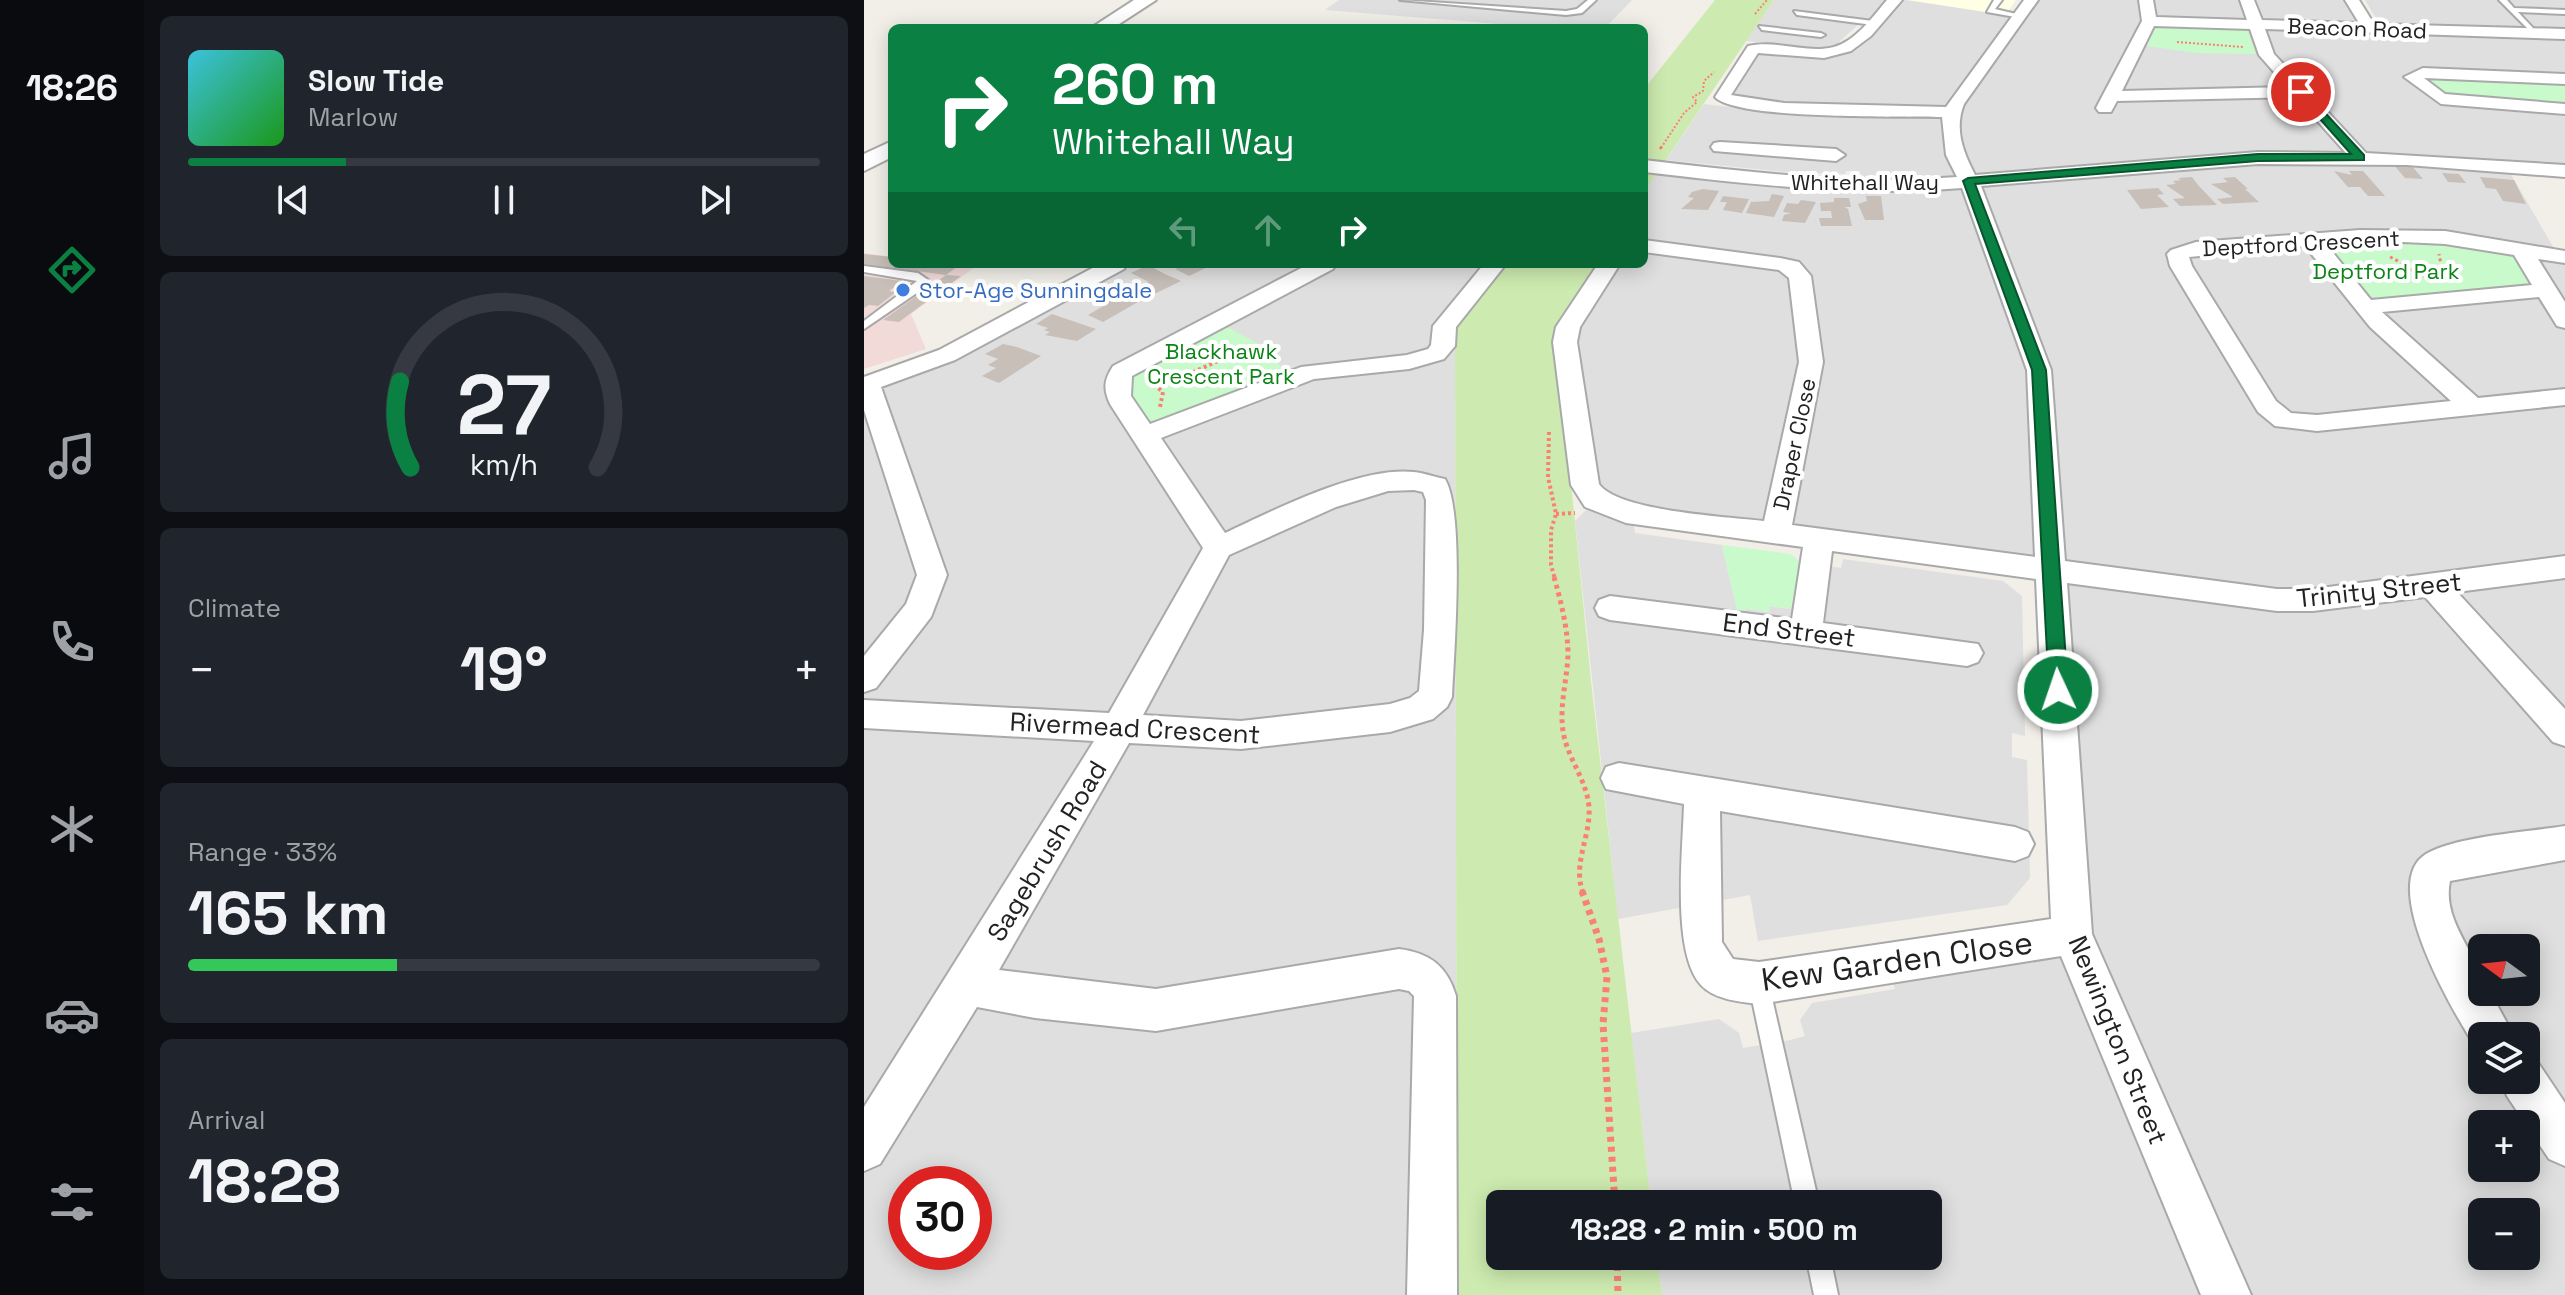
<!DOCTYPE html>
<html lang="en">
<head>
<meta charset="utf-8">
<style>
	body { margin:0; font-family:"Space Grotesk",sans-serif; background:#20242c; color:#f1f3f6; height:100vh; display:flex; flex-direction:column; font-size:30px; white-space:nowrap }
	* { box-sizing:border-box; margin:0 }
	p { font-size:26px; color:#9ea1a6 }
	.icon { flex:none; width:44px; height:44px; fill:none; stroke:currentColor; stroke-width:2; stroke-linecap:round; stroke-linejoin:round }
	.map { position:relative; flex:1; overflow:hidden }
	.details { display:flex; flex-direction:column; gap:16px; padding:16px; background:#0d0f14; width:720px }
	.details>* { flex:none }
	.hud { position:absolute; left:24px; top:24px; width:760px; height:244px; border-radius:12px; box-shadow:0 4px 20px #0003; background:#0b8043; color:#fff; overflow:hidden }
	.needle { width:52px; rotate:285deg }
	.controls { position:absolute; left:1604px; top:934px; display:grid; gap:16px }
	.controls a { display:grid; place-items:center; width:72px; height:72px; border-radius:12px; background:#171b24; box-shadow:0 4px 20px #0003; font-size:40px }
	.speed { position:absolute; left:24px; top:1166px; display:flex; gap:16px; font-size:40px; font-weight:700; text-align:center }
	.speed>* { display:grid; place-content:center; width:104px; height:104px; border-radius:50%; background:#171b24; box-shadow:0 4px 20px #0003; line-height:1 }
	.speed .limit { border:12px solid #d22; background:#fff; color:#111 }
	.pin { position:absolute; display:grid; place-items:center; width:68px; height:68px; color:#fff; margin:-34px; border:4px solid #fff; border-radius:50%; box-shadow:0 2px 8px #0007 }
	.me { position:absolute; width:88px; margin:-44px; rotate:357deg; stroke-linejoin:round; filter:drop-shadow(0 0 6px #0008) }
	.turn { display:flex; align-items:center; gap:28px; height:168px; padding:0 32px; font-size:36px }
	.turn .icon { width:104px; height:104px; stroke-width:2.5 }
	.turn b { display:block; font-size:56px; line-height:68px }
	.lanes { display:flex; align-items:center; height:76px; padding:0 32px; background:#0003; justify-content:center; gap:40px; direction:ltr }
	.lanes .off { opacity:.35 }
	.big { font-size:60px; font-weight:600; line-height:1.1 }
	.details .card { flex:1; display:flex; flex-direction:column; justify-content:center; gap:12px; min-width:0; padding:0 28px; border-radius:12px; background:#20242c }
	.details .dial { align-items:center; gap:0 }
	.dial svg { height:208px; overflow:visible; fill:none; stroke:#363941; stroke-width:7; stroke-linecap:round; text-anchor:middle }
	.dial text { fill:#f1f3f6; stroke:none }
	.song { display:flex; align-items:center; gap:24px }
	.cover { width:96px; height:96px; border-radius:12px; background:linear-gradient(135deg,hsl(190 70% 55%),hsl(120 70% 35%)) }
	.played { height:8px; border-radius:4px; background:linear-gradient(90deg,#0b8043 25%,#363941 25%) }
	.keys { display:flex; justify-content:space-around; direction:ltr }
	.heat { display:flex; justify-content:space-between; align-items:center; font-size:44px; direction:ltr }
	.charge { height:12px; border-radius:6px; background:linear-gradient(90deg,#34c759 33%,#363941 0) }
	.trip { position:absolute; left:622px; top:1190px; width:456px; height:80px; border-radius:12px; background:#171b24; box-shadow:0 4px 20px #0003; font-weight:600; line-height:80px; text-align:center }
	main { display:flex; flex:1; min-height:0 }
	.tabs { display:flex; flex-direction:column; width:144px; justify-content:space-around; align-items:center; background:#090b0e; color:#9ea1a6 }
	.tabs .icon { width:56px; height:56px }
	.tabs .current { color:#0b8043 }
	.tabs b { font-size:36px; color:#f1f3f6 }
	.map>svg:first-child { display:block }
</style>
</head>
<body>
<main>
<nav class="tabs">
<b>18:26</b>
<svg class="icon current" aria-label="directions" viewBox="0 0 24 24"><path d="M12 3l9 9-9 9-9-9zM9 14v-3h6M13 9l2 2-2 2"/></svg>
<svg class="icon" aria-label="music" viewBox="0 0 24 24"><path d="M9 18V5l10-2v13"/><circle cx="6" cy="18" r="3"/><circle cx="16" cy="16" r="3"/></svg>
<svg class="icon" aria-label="phone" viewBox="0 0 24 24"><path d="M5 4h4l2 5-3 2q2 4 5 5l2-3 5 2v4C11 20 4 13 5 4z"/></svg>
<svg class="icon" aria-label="climate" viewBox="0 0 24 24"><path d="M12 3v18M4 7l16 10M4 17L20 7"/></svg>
<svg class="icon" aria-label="car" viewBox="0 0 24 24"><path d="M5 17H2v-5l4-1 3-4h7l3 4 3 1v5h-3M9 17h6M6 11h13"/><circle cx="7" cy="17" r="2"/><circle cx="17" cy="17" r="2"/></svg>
<svg class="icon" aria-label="filters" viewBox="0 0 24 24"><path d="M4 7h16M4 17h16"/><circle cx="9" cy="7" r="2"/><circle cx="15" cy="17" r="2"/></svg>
</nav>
<section class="details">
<div class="card">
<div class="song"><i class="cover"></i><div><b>Slow Tide</b><p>Marlow</p></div></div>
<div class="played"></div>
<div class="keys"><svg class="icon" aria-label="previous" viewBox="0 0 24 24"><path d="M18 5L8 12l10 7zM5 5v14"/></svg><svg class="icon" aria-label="pause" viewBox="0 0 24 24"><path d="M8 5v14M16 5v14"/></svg><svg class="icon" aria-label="next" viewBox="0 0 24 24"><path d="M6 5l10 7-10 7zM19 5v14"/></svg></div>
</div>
<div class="card dial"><svg viewBox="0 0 100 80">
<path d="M14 69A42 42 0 1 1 86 69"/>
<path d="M14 69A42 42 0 0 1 10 36" stroke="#0b8043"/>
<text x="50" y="56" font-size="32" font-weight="700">27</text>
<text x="50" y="72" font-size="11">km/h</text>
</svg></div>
<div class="card"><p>Climate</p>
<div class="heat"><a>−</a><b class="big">19°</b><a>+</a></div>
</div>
<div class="card"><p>Range · 33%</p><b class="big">165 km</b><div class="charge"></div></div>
<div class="card"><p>Arrival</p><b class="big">18:28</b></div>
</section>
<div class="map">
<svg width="1701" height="1295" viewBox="0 0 1701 1295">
	<rect width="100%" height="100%" fill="#f2efe9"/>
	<path fill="#e0dfdf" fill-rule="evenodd" d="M 475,0 L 768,0 L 741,28 L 682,28 L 461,10 Z
		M 910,0 L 1042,0 L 1157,17 L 1168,0 L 1489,0 L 1507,29 L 1701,35 L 1701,170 L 1642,166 L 1694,255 L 1701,256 L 1701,1295 L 798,1295 L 793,1256 L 1064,1256 L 1064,1204 L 787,1204 L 767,1033 L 855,1019 L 875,1033 L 879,1048 L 926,1040 L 941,1036 L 936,1020 L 948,1003 L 1031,989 L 1023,961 L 1205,933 L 1185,569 L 768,514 L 771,533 L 858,545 L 874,614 L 883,609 L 904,612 L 906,606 L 927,609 L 936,562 L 977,568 L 979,559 L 1139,581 L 1158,596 L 1161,736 L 1148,733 L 1148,757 L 1163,760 L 1166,878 L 1143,905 L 894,941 L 886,895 L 754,919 L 711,521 L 730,502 L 703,327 L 743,264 L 780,264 L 780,192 L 797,167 L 999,183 L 996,171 L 982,171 L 981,174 L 931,173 L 802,160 L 840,104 L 920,113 L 864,100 L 886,50 L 976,50 L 1007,23 L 998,21 L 973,44 L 957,48 L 882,41 ZM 1618,948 L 1662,948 L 1662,992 L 1618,992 ZM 1618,1036 L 1662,1036 L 1662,1080 L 1618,1080 ZM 1618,1124 L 1662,1124 L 1662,1168 L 1618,1168 ZM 1618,1212 L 1662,1212 L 1662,1256 L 1618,1256 Z
		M 1501,0 L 1701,0 L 1701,30 L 1635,28 L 1631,25 L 1621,25 L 1623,27 L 1526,24 L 1513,20 Z
		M 253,264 L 643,264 L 591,330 L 593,1295 L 0,1295 L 0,386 L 45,371 ZM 42,1184 L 110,1184 L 110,1252 L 42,1252 Z"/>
	<path fill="#f2dad9" d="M 0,253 L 28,257 L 28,264 L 111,267 L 47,314 L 62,349 L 0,369 Z"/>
	<path fill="#ffffe5" d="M 1044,0 L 1152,0 L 1141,15 Z"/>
	<path fill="#cdebb0" d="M 851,0 L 910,0 L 780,192 L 780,89 Z
		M 643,264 L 733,264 L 697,324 L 693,344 L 727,681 L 787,1204 L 636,1204 L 636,1256 L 793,1256 L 798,1295 L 593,1295 L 591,330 Z"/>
	<path fill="#c8facc" d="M 1292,26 L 1378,28 L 1384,31 L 1392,54 L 1333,53 L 1282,46 Z
		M 1563,78 L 1701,83 L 1701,105 L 1584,96 L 1561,80 Z
		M 1467,242 C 1507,242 1623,233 1652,256 C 1659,261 1663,275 1667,283 L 1516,299 L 1501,294 L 1463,247 Z
		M 356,323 L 401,347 L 424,376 L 294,421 L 282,419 L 261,388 L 262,379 Z
		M 858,545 L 927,554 L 936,562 L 927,609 L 906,606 L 905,612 L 883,609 L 874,614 Z"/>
	<path fill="#c7bfb8" d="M 1529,164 L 1547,165 L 1559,179 L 1541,178 Z
		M 1470,171 L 1488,175 L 1485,171 L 1499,171 L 1521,196 L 1504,196 L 1496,187 L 1484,187 Z
		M 1578,173 L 1595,174 L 1602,183 L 1584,182 Z
		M 1328,177 L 1334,185 L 1353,205 L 1316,206 L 1309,199 L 1321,198 L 1302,185 L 1312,184 L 1309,181 L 1317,180 L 1314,178 Z
		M 1371,177 L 1384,189 L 1381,189 L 1395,202 L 1359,204 L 1353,199 L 1369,197 L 1347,184 L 1364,182 L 1359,178 Z
		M 1616,177 L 1650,180 L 1662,204 L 1639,201 L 1632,189 L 1622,188 Z
		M 1294,188 L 1300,194 L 1293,195 L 1305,207 L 1277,209 L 1263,190 Z
		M 839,189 L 855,191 L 844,210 L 817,209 L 830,198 L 824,197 L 828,192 Z
		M 908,194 L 920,196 L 910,217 L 882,213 L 887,202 L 905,201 Z
		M 859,196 L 885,199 L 878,213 L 859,210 L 863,202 L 856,202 Z
		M 1002,196 L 1017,196 L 1020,220 L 1001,220 L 994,204 L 1003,201 Z
		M 970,198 L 985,198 L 987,207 L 980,207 L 984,209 L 988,226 L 957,226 L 955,218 L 968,218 L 967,211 L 957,211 L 956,203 L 970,202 Z
		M 937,200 L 952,202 L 941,223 L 918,221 L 920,215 L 927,213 L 919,212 L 923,203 L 934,204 Z
		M 0,254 L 28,257 L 28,264 L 94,266 L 82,275 L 0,264 Z
		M 322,264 L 350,264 L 325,276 L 311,269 Z
		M 284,265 L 301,274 L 317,281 L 282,298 L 268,291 L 285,282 L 267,273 Z
		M 82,275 L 97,276 L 35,322 L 19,320 Z
		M 0,276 L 39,281 L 25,291 L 32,292 L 14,306 L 5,305 L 0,308 Z
		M 238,288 L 258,296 L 274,302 L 239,322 L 224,315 L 241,305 L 221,297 Z
		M 188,314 L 232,329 L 213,341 L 181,335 L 186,332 L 180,330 L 184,328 L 172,324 Z
		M 139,344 L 153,347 L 177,356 L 135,383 L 118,376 L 132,368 L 124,365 L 134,359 L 121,354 Z"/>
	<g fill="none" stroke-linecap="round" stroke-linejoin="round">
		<g stroke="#a9a9a9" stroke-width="4">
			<path id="service" d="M 536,0 L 702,11 L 713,9 L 724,0 L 732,0 L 718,13 L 702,15 Z
				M 1130,0 L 1138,0 L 1131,9 L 1161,16 L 1157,18 L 1123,12 Z
				M 1635,0 L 1643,0 L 1650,8 L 1701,10 L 1701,14 L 1654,12 L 1669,28 L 1665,30 Z
				M 930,11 L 1009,21 L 1013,23 L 1009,25 L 933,15 Z
				M 895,26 L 957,33 L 961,35 L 957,37 L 898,30 Z
				M 0,266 L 54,273 L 64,280 L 60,288 L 0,329 L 0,321 L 53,281 L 0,272 Z
				M 895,975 L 902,978 L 905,985 L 955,1204 L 931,1204 L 885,985 L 888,978 Z
				M 942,1256 L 966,1256 L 974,1295 L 950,1295 Z"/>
		</g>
		<g stroke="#a9a9a9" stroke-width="4">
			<path id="minor" d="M 1023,0 L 1038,0 L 1007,36 L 987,51 L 960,58 L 894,53 L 867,95 L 920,103 L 1082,107 L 1160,0 L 1174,0 L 1100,104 C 1090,129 1099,152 1111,175 L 1394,152 L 1482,153 L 1432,97 L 1253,101 L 1247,112 L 1235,112 L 1232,108 L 1278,21 L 1275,0 L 1289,0 L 1292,17 L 1383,20 L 1376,0 L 1390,0 L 1398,20 L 1495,23 L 1481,0 L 1495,0 L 1510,24 L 1701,29 L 1701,39 L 1401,29 L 1410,54 L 1502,153 L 1701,165 L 1701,177 L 1543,165 L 1394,164 L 1117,186 L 1187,370 L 1201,561 L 1413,589 L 1449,589 L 1701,556 L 1701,578 L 1593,592 L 1701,709 L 1701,746 L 1689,742 L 1561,597 L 1449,611 L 1413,611 L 1203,583 L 1228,934 L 1387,1295 L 1337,1295 L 1197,956 L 895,1004 C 877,1002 851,1000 837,985 C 807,953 819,849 820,804 L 742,789 L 737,778 L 742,767 L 755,763 L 1151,827 L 1164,832 L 1170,844 L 1164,856 L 1151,861 L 856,811 L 858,942 L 869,959 L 895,962 L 1187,919 L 1172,579 L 968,551 L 959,623 L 1114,644 L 1119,653 L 1114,662 L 1103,666 L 746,620 L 735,616 L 731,608 L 735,600 L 746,596 L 928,619 L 939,547 L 762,523 L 721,507 L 707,485 L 689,342 L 692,327 L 734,264 L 756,264 L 716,327 L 713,342 L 735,484 C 753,511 864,517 900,521 L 935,362 L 925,278 L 915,270 L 780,252 L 780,240 L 916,258 L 935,262 L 947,276 L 959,362 L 928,525 L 1171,557 L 1163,370 L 1098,188 C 992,197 885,184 780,172 L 780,160 C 883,172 989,185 1093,177 L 1082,155 L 1078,117 C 1038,116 873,120 851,97 L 884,46 C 915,38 955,60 983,41 C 999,31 1011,14 1023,0 ZM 1290,26 L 1386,29 L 1395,55 L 1423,87 L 1258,91 Z
				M 1559,68 L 1701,74 L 1701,84 L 1560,78 L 1581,94 L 1701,104 L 1701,114 L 1577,104 L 1540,77 Z
				M 856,142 L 972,149 L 981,155 L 972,161 L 850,151 L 847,147 L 850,143 Z
				M 1496,230 L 1581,231 L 1701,251 L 1701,263 L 1674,259 L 1701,302 L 1701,328 L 1693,326 L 1675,297 L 1518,312 L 1614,398 L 1701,389 L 1701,405 L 1453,431 L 1411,426 L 1394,412 L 1306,266 L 1303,254 L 1307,250 L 1332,242 ZM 1539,242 L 1581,244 L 1650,255 L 1668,285 L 1507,300 L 1462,244 ZM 1441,246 L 1506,327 L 1587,401 L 1453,415 L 1427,413 L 1412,401 L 1328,266 L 1325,257 Z
				M 236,264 L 263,264 L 260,269 L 91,360 L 17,387 L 83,575 L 67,617 L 12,688 L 0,692 L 0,656 L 42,604 L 53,575 L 0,410 L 0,377 L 75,350 Z
				M 445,264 L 472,264 L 469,269 L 268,376 L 267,396 L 286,424 L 437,367 L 543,355 L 564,349 L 567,345 L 569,326 L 620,264 L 642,264 L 592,327 L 591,346 L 580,359 L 545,369 L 450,379 L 297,438 L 361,533 C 410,510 496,466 550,472 C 560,473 571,477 581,479 C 601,512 590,654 588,697 L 583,707 L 569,719 L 526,732 L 377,749 L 265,743 L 135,970 L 292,989 L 535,949 C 566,953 583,966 592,996 L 593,1295 L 543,1295 L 550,996 L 545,991 L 535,989 L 292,1031 L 171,1018 L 113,1007 L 16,1164 L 0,1171 L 0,1107 L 230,741 L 0,728 L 0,700 L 245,713 L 339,548 L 246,404 C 239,389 240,380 249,366 ZM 550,490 L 559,492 L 562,500 L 560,630 L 555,691 L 546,698 L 526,704 L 377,721 L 279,715 L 365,555 L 472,507 L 524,491 Z
				M 1701,826 L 1701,860 L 1586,881 C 1577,924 1618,954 1618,992 L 1626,992 L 1650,1036 L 1618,1036 L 1618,1053 L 1614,1051 C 1593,1018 1512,885 1562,854 C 1592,836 1664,832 1701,826 Z
				M 1662,1059 L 1675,1064 L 1701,1103 L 1701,1166 L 1685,1159 L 1643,1096 L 1637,1080 L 1662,1080 Z"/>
		</g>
		<g stroke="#a9a9a9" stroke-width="4">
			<path id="tertiary" d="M 270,0 L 292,0 L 249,28 L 227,28 Z
				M 28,141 L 28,157 L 0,171 L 0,154 Z"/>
		</g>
		<path stroke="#fa8072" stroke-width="2" stroke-dasharray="2 2" stroke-linecap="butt" d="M 891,14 L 903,0
			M 1313,42 L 1379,47
			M 797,148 L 820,113 L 833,102 L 829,97 L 839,91 L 840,81 L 850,72"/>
		<path stroke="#fa8072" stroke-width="3" stroke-dasharray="3 3" stroke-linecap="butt" d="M 796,149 L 798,146
			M 1526,257 C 1542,264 1557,279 1574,279 L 1578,270 L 1575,254
			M 1502,268 L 1527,283"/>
		<path stroke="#fa8072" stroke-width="4" stroke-dasharray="3 3" stroke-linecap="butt" d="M 285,381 L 299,392 L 296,407
			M 296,387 L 365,356
			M 685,432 L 684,477 L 692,514 L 687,530 L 687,565 L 691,579
			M 692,514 L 711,513"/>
		<path stroke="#fa8072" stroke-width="5" stroke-dasharray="4 4" stroke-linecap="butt" d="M 690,577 C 697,602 703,625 704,651 C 704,677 695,704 699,731 C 703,758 723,780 725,807 C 727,837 708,863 719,893"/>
		<path stroke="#fa8072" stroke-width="7" stroke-dasharray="5 5" stroke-linecap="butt" d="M 718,891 L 735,939 L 743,977 L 739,1024 L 751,1204
			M 753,1256 L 754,1295"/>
		<use href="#service" fill="#fff" fill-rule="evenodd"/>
		<use href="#minor" fill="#fff" fill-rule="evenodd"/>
		<use href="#tertiary" fill="#fff" fill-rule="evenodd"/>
	</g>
	<path fill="#0b8043" stroke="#07532c" stroke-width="2" d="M 1434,90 L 1440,90 L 1500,155 L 1500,160 L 1394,161 L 1111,184 L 1182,370 L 1204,690 L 1201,695 L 1188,695 L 1185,690 L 1168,370 L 1099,181 L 1104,178 L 1394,154 L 1487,154 L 1434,94 Z"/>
	<circle fill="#3f7fe0" stroke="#fff" stroke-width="3" cx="39" cy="290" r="8"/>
	<g text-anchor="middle" stroke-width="8" stroke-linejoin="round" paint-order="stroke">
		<g font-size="22" fill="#222" stroke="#fff">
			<text transform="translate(1493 28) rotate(2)" y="8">Beacon Road</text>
			<text x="1001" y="190">Whitehall Way</text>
			<text transform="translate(1437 243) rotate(-3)" y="8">Deptford Crescent</text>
			<text transform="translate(930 444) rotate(-78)" y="8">Draper Close</text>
		</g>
		<g font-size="22" fill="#0c8416" stroke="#fff">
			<text x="1522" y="279">Deptford Park</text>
			<text x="357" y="359">Blackhawk<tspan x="357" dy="25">Crescent Park</tspan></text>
		</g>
		<g font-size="22" fill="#366cbe" stroke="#fff" text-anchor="start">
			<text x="55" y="298">Stor-Age Sunningdale</text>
		</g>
		<g font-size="26" fill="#222" stroke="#fff">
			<text transform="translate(1515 590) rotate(-6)" y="9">Trinity Street</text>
			<text transform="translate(925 630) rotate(7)" y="9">End Street</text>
			<text transform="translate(271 728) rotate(3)" y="9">Rivermead Crescent</text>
			<text transform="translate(183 851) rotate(-59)" y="9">Sagebrush Road</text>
			<text transform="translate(1254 1040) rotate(68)" y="9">Newington Street</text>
		</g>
		<g font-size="32" fill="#222" stroke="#fff">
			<text transform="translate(1033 961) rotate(-8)" y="11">Kew Garden Close</text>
		</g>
	</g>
</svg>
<div class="controls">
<a><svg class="needle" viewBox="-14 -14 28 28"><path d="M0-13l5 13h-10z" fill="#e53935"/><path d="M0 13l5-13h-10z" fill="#9ea1a6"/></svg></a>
<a><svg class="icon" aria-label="layers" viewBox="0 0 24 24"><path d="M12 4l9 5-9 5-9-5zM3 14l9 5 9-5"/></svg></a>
<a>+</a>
<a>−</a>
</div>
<div class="speed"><div class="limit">30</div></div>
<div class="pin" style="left:1437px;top:92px;background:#d93025"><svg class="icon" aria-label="arrive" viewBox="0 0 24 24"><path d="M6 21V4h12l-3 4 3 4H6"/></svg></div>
<svg class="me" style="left:1194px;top:690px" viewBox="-20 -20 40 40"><circle r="17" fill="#0b8043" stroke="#fff" stroke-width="3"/><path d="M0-11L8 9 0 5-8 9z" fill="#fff"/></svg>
<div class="trip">18:28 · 2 min · 500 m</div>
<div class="hud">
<div class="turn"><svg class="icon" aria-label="right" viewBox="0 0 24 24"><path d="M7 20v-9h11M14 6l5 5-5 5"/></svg><div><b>260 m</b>Whitehall Way</div></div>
<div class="lanes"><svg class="icon off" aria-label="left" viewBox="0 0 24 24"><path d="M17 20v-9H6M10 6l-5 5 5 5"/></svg><svg class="icon off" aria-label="ahead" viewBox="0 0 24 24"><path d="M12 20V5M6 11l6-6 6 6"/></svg><svg class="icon" aria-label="right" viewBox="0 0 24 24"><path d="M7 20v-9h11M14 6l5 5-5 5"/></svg></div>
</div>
</div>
</main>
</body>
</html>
